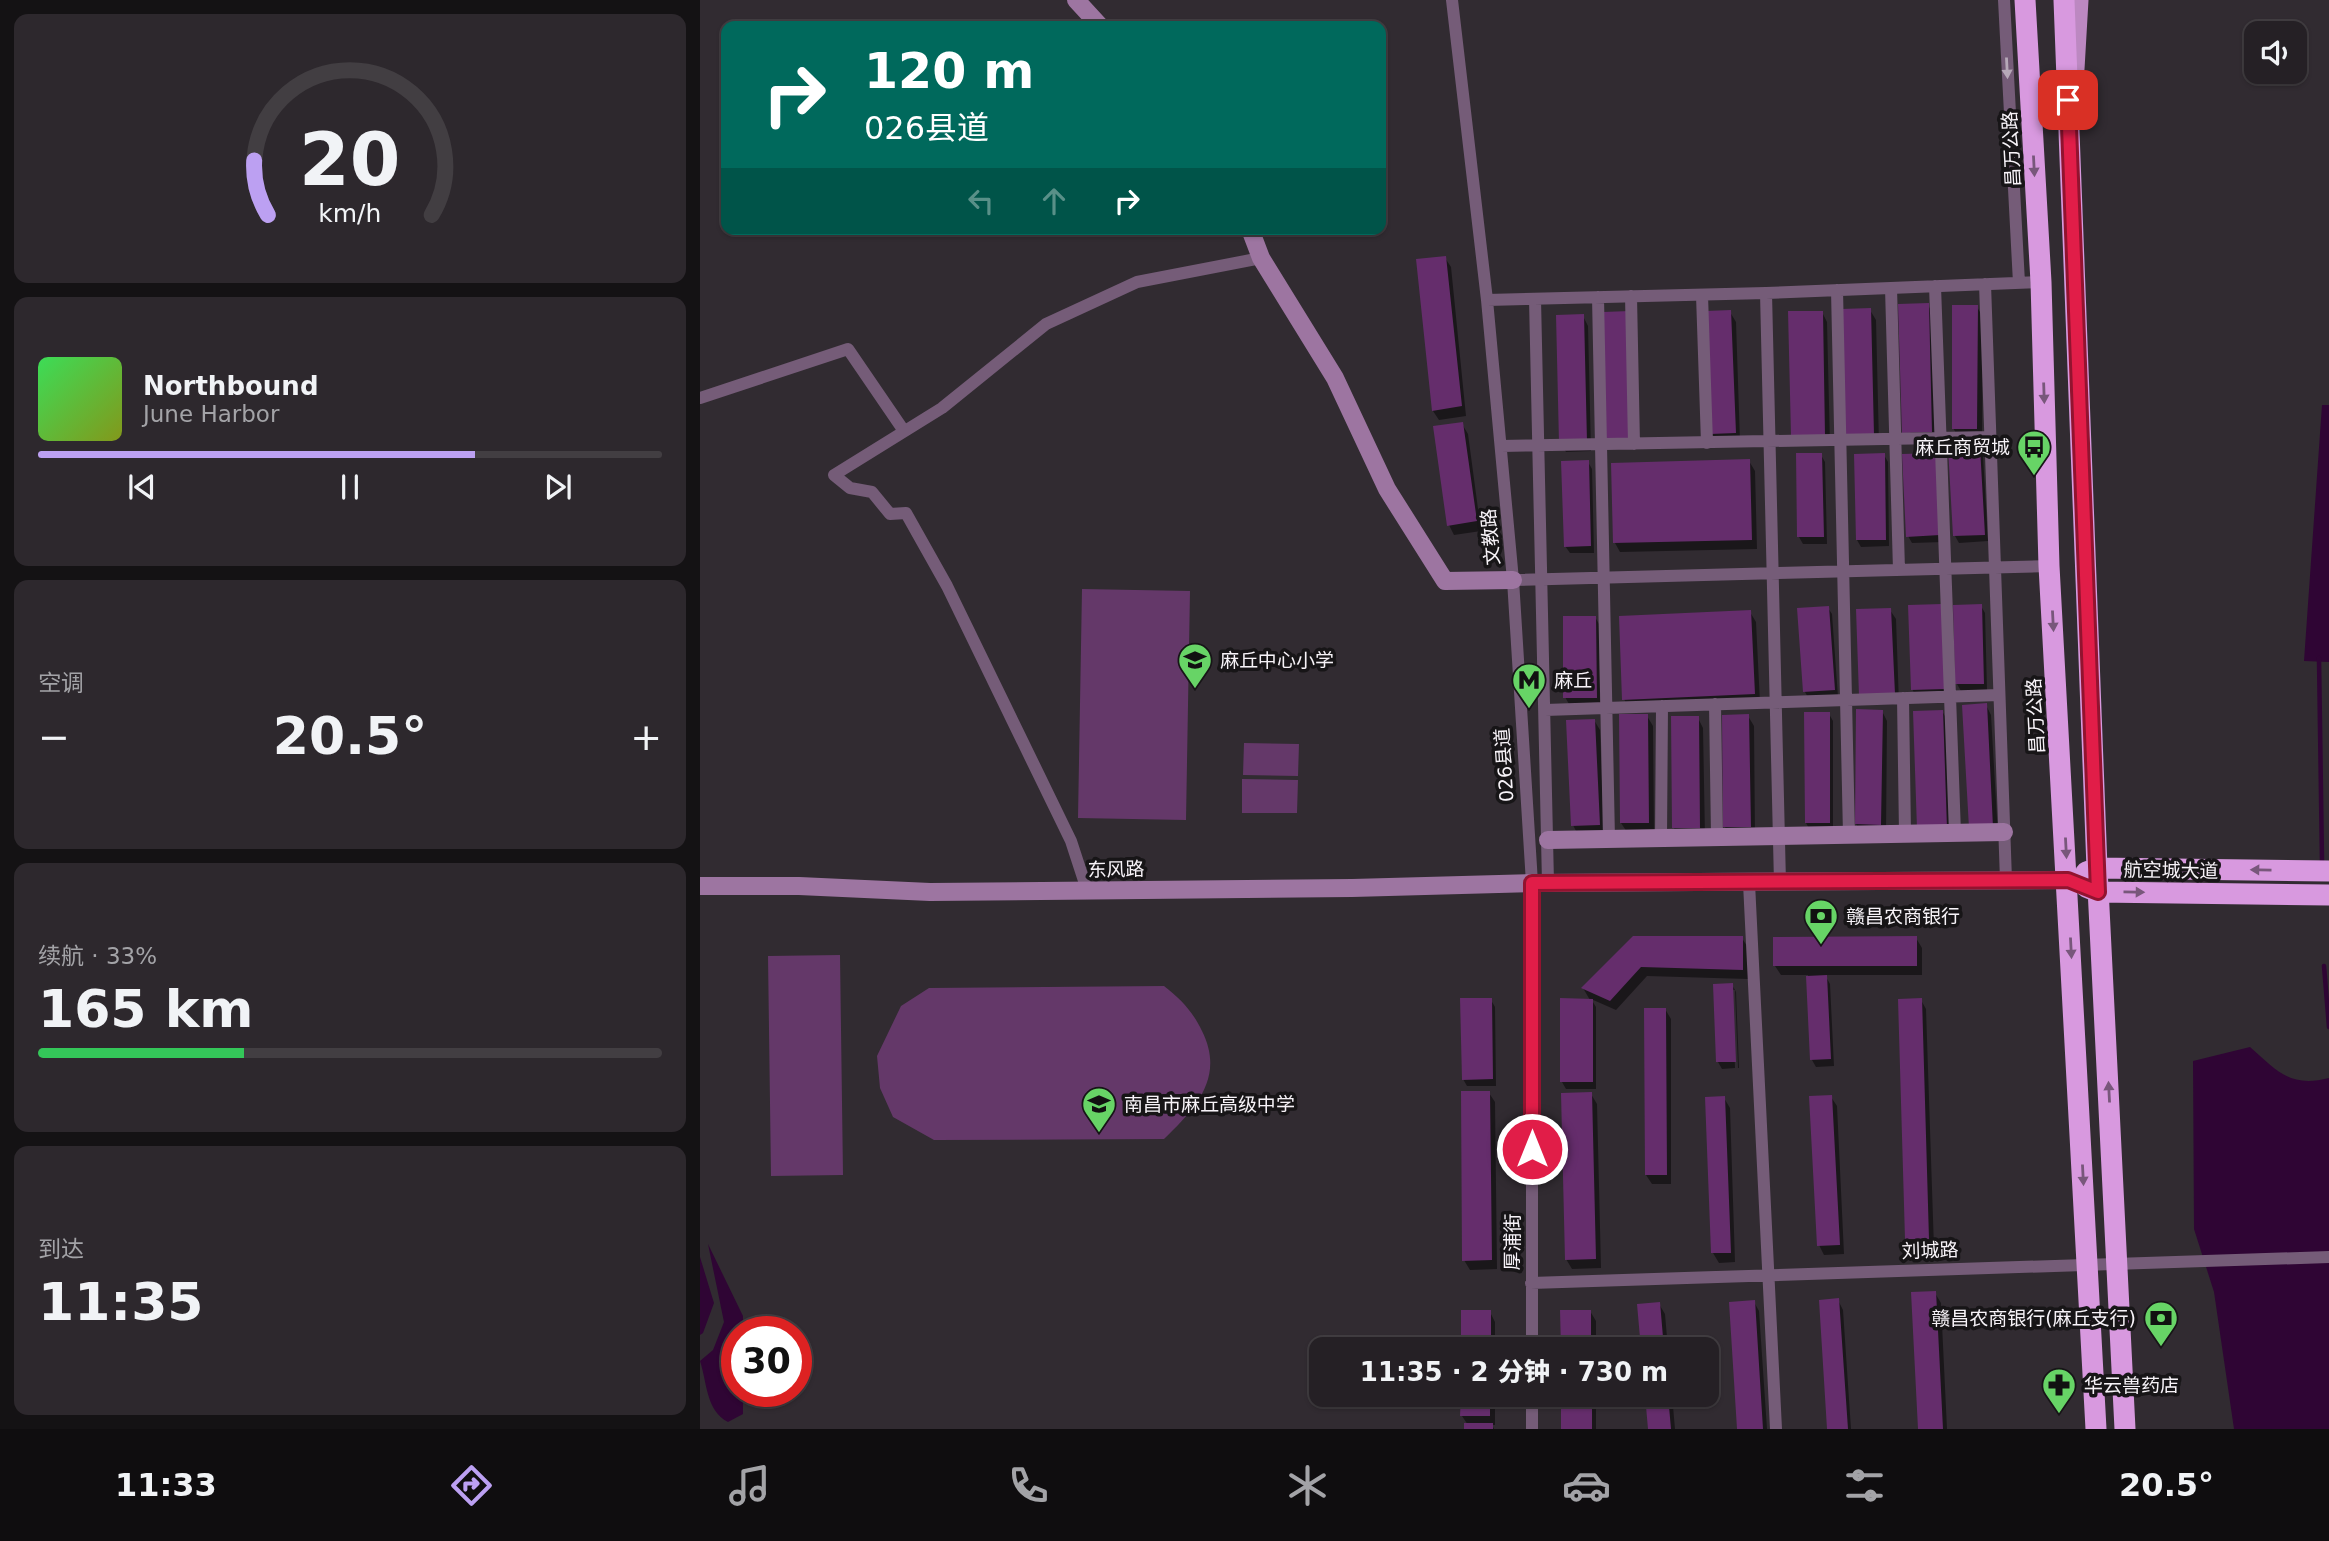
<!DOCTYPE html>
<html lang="zh">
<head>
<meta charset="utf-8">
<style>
	body { margin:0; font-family:"DejaVu Sans","Noto Sans SC",sans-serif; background:#2d282d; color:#f1f3f6; height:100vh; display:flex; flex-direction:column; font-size:26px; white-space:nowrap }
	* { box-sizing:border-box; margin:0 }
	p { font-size:23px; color:#a3a3a7 }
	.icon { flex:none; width:38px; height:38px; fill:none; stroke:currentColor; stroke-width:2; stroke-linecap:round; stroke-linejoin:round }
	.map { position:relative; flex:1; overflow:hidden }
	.details { display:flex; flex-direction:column; gap:14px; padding:14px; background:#141214; width:700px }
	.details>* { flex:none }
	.top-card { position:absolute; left:21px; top:21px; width:665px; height:214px; border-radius:14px; box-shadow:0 2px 5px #0004,0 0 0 2px #423e42; background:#00695c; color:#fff; overflow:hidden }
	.tools { position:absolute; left:1544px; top:21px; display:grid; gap:14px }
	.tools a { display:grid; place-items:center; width:63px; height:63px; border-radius:14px; background:#252025; box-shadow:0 2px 5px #0004,0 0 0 2px #423e42; font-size:35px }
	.speed { position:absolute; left:21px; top:1316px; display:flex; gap:14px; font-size:35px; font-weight:700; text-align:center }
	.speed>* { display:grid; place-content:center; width:91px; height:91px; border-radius:50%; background:#252025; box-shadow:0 2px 5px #0004,0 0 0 2px #423e42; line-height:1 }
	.speed .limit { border:10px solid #d22; background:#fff; color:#111 }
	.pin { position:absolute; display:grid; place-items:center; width:60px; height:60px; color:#fff; margin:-30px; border-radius:14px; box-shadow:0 4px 10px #0006 }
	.me { position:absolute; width:77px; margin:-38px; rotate:0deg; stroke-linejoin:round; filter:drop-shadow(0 0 5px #0008) }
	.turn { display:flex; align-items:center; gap:24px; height:147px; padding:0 28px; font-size:32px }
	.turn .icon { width:91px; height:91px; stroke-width:2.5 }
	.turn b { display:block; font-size:49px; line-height:60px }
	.lanes { display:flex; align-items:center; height:66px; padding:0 28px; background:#0003; justify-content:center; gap:35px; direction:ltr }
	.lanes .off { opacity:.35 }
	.big { font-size:52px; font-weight:800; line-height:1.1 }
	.details .card { flex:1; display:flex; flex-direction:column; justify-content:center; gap:10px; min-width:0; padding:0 24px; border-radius:14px; background:#2d282d }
	.details .dial { align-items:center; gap:0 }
	.dial svg { height:182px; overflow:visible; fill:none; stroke:#423e42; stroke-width:7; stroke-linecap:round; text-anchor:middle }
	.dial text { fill:#f1f3f6; stroke:none }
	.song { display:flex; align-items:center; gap:21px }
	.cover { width:84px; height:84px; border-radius:10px; background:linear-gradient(135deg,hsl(130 70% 55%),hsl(70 70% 35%)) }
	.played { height:7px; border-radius:4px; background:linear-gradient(90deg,#bca0f2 70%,#423e42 70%) }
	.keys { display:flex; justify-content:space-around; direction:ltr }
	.heat { display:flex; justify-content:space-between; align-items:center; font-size:38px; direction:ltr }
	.charge { height:10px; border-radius:5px; background:linear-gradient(90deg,#34c759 33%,#423e42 0) }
	.trip { position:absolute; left:609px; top:1337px; width:410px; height:70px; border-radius:14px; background:#252025; box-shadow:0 2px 5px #0004,0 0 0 2px #423e42; font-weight:800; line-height:70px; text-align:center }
	.tab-bar { display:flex; height:112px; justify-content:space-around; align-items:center; background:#0f0d0f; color:#a3a3a7 }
	.tab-bar .icon { width:49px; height:49px }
	.tab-bar .selected { color:#bca0f2 }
	.tab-bar b { font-size:32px; color:#f1f3f6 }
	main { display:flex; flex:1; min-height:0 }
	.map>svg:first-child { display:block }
</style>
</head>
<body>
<main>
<section class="details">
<div class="card dial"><svg viewBox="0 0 100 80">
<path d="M14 69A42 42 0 1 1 86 69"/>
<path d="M14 69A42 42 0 0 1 8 45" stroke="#bca0f2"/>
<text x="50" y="56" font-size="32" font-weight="700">20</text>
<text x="50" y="72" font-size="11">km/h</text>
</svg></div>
<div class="card">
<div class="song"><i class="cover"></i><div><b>Northbound</b><p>June Harbor</p></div></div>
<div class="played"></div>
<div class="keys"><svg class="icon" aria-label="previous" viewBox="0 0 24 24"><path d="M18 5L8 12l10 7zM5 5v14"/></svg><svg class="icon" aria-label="pause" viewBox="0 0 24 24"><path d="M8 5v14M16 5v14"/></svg><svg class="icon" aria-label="next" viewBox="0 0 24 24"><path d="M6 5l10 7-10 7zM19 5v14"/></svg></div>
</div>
<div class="card"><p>空调</p>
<div class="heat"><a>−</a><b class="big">20.5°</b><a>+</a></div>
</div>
<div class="card"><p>续航 · 33%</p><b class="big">165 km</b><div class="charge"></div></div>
<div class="card"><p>到达</p><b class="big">11:35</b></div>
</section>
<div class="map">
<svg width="1629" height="1429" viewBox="0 0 1629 1429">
	<rect width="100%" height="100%" fill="#312b31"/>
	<path fill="#643869" d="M 382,589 L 490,591 L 486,820 L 378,818 Z
		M 544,743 L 599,744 L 598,776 L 543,775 Z
		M 542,779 L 598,780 L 597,813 L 542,813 Z
		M 140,955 L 143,1175 L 71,1176 L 68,956 Z
		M 464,986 C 481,999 493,1012 502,1031 C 525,1077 496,1108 464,1139 L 234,1140 L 193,1117 L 180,1088 L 177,1056 L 201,1006 L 229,988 Z"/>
	<path fill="#2f0534" d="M 1622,405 L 1629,405 L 1629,662 L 1604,661 Z
		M 1550,1047 C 1577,1071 1590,1088 1629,1078 L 1629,1429 L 1534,1429 L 1514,1292 L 1494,1229 L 1493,1061 Z
		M 8,1244 L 43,1316 L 43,1332 L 37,1332 L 37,1391 L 43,1391 L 43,1414 L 28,1422 C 6,1411 7,1382 0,1361 L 13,1350 L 24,1322 Z
		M 0,1257 L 14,1303 L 3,1333 L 0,1335 Z"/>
	<path fill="#0007" d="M 745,258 L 751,267 L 766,416 L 739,420 L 733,411 Z
		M 1228,305 L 1233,314 L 1237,441 L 1209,442 Z
		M 1277,307 L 1283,317 L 1282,438 L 1259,438 L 1253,428 Z
		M 1170,310 L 1176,320 L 1179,444 L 1151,444 Z
		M 1030,312 L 1036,322 L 1040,442 L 1017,443 L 1012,433 Z
		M 1122,312 L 1127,322 L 1130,445 L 1098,445 Z
		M 883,316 L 888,326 L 891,451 L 866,452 L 860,442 Z
		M 762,424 L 768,434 L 781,531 L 754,535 L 749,525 Z
		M 1279,449 L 1283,456 L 1288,541 L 1259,543 L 1255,536 Z
		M 1121,455 L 1125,462 L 1127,544 L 1103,544 L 1099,537 Z
		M 1184,455 L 1188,462 L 1189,546 L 1161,547 L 1157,540 Z
		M 1204,456 L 1243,542 L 1212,543 L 1208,536 Z
		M 1049,461 L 1055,471 L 1057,549 L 920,552 L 915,543 Z
		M 888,462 L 892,469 L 894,553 L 870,553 L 865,546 Z
		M 1281,606 L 1285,613 L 1287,690 L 1261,691 L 1257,684 Z
		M 1210,607 L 1248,696 L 1216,696 L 1212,689 Z
		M 1128,608 L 1132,614 L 1138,697 L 1109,699 L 1105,692 L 1099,609 Z
		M 1190,610 L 1196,619 L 1199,704 L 1167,705 Z
		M 1050,612 L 1056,622 L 1060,703 L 929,709 L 924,699 Z
		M 895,617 L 899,624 L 900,704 L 869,704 L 865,697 Z
		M 1286,705 L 1291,715 L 1298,836 L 1276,837 Z
		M 1182,711 L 1187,721 L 1186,834 L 1162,834 L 1156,824 Z
		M 1242,711 L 1248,721 L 1252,838 L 1225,839 Z
		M 1129,714 L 1133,721 L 1133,829 L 1110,830 L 1106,823 Z
		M 947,716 L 953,726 L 954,832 L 927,832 L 921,823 Z
		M 1048,716 L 1054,726 L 1055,836 L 1031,837 L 1025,827 Z
		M 998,718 L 1003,728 L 1005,837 L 979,837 L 974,828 Z
		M 894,720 L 900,730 L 904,834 L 878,835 L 873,825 Z
		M 933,938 L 1042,938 L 1048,948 L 1048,979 L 947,976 L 916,1010 L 891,999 L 896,1007 L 896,1089 L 866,1089 L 862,1082 L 890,1000 L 883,988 Z
		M 1216,938 L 1222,948 L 1222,975 L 1125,975 L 1130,984 L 1134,1066 L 1116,1067 L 1112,1060 L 1108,975 L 1081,975 L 1075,966 Z
		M 1032,985 L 1035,990 L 1032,990 L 1035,1068 L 1022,1069 L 1018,1062 Z
		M 1035,990 L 1036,992 L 1039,1068 L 1038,1068 Z
		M 791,1000 L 795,1007 L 796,1086 L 767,1086 L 763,1079 Z
		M 1221,1000 L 1226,1009 L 1234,1248 L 1213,1249 L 1207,1239 Z
		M 965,1009 L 971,1019 L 971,1184 L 952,1184 L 946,1175 Z
		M 789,1093 L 795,1102 L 797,1269 L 770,1270 L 764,1260 Z
		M 891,1094 L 897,1104 L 901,1268 L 872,1269 L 866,1259 Z
		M 1131,1097 L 1137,1106 L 1144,1254 L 1124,1255 L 1119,1245 Z
		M 1024,1098 L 1030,1108 L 1035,1262 L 1019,1263 L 1013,1253 Z
		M 1235,1293 L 1241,1303 L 1247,1429 L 1220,1429 Z
		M 1138,1300 L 1143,1310 L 1151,1429 L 1129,1429 Z
		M 1054,1302 L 1059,1311 L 1067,1429 L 1038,1429 Z
		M 959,1304 L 965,1314 L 968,1349 L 943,1349 L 939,1306 Z
		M 862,1311 L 890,1311 L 896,1321 L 896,1349 L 862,1349 Z
		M 763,1312 L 790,1312 L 795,1322 L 795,1349 L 763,1349 Z
		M 762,1395 L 795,1395 L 795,1425 L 792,1425 L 794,1429 L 766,1429 L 768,1425 L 762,1416 Z
		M 863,1395 L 896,1395 L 896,1429 L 863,1429 Z
		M 947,1395 L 972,1395 L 975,1429 L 950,1429 Z"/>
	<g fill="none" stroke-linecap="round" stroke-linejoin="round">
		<path stroke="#2f0534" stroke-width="4.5" d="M 1619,658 L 1622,862
			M 1624,966 L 1629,1027"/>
	</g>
	<path fill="#652d6c" d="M 746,256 L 762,406 L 732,411 L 716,259 Z
		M 1229,303 L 1232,432 L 1202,433 L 1198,304 Z
		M 1252,305 L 1278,305 L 1277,429 L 1252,429 Z
		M 1171,308 L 1174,435 L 1144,435 L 1141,309 Z
		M 1031,310 L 1036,433 L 1010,434 L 1006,311 Z
		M 930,311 L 933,438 L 906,439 L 903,312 Z
		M 1088,311 L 1123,311 L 1125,436 L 1091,436 Z
		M 884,314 L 887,442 L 859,443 L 856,315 Z
		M 763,422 L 777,521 L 747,526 L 733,426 Z
		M 1280,447 L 1285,535 L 1253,536 L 1248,448 Z
		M 1096,453 L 1122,453 L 1124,537 L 1097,537 Z
		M 1185,453 L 1186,540 L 1156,540 L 1154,454 Z
		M 1236,453 L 1240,535 L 1206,537 L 1202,454 Z
		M 1050,459 L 1052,540 L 913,543 L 911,463 Z
		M 889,460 L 891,546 L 864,547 L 861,461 Z
		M 1242,604 L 1245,689 L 1211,690 L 1208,605 Z
		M 1282,604 L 1284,684 L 1255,684 L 1253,605 Z
		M 1129,606 L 1135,690 L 1103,692 L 1097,608 Z
		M 1191,608 L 1195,694 L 1159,696 L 1156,609 Z
		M 1051,610 L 1055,694 L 922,700 L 919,616 Z
		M 863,616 L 896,616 L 897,698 L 863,698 Z
		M 1287,703 L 1293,827 L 1269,828 L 1262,705 Z
		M 1156,709 L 1183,710 L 1181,825 L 1155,824 Z
		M 1243,710 L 1247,828 L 1217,829 L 1213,711 Z
		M 1104,712 L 1130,712 L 1130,823 L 1105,823 Z
		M 919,714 L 948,714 L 949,823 L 920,823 Z
		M 1049,714 L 1051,827 L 1023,827 L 1022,715 Z
		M 971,716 L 999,716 L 1000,828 L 972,828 Z
		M 895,719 L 900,825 L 871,826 L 866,720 Z
		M 933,936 L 1043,936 L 1043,970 L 941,967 L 910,1001 L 881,988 Z
		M 1217,936 L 1217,966 L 1073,966 L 1073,937 Z
		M 1127,975 L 1131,1059 L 1110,1060 L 1106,976 Z
		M 1033,983 L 1036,1062 L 1016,1062 L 1013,984 Z
		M 760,998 L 792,998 L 793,1079 L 762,1080 Z
		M 860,998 L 893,999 L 893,1082 L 860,1082 Z
		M 1222,998 L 1229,1239 L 1205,1239 L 1198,999 Z
		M 944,1008 L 966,1008 L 967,1175 L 945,1175 Z
		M 761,1091 L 790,1091 L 792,1260 L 762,1261 Z
		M 892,1092 L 896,1259 L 865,1260 L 861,1093 Z
		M 1132,1095 L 1140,1245 L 1117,1246 L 1109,1096 Z
		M 1025,1096 L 1031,1253 L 1011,1253 L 1005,1097 Z
		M 1236,1291 L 1243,1429 L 1218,1429 L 1211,1292 Z
		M 1139,1298 L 1148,1429 L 1127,1429 L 1119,1300 Z
		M 1055,1300 L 1063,1429 L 1037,1429 L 1029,1302 Z
		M 960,1302 L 964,1349 L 941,1349 L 937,1304 Z
		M 761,1310 L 791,1310 L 791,1349 L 761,1349 Z
		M 860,1310 L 891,1310 L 891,1349 L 861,1349 Z
		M 761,1395 L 790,1395 L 790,1416 L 760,1416 Z
		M 861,1395 L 892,1395 L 892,1429 L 861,1429 Z
		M 945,1395 L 968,1395 L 971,1429 L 948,1429 Z
		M 764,1423 L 793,1423 L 793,1429 L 764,1429 Z"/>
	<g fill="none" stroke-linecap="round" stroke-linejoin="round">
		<path stroke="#755c78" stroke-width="12" d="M 752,0 L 787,300 L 813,580 L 1349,566
			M 1304,0 L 1319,283
			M 1285,284 L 1306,880
			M 1235,286 L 1255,833
			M 1191,288 L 1199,570
			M 1137,290 L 1149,835
			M 1066,293 L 1080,883
			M 1002,295 L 1007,443
			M 931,296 L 934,444
			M 898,297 L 909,839
			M 835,299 L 848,883
			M 787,300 L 1066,293 L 1341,282
			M 0,398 L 148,349 L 204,431
			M 801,446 L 1290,437
			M 813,580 L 832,883 L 832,1349
			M 1203,698 L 1205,834
			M 1015,704 L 1017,837
			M 845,710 L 1299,695
			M 961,838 L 962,706
			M 1049,883 L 1076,1429
			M 387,890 L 371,841 L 247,586 L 206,513 L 190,514 L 172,492 L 150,488 L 134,475 L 242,408 L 346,324 L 437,282 L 561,258
			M 831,1283 L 1629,1257
			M 832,1395 L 832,1429"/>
		<path stroke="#9d75a1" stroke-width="18" d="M 376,0 L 400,26
			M 550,229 L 561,258 L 635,378 L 687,489 L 745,581 L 813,580
			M 848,840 L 1304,832
			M 0,886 L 99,886 L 230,892 L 652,888 L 832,883 L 1368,880"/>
		<path stroke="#bc88c1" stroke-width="19" d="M 1375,69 L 1379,0"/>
		<path stroke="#d899df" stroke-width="21" d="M 1325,0 L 1341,282 L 1349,566 L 1396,1429
			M 1364,0 L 1397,868 L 1425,1429
			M 1386,872 L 1397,868 L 1629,871
			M 1386,887 L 1398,892 L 1629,895"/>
	</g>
	<defs><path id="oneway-solid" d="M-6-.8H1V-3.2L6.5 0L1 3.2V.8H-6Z" transform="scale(1.75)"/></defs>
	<use fill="#b6a8b8" href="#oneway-solid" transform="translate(1307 68) rotate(87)"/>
	<g fill="#78577b">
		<use href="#oneway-solid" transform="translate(1334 166) rotate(87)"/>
		<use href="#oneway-solid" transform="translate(1344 393) rotate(88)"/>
		<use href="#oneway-solid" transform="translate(1353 621) rotate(87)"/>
		<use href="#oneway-solid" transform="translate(1366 848) rotate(87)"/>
		<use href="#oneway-solid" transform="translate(1561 870) rotate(-179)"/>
		<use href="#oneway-solid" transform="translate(1434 892) rotate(1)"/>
		<use href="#oneway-solid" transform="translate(1371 948) rotate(87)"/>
		<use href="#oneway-solid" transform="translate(1409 1092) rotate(-93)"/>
		<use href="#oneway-solid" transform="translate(1383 1175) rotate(87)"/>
	</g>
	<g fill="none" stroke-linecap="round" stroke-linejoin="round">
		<g stroke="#92132f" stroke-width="18">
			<path id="route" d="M 832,1149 L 832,883 L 1368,880 L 1398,892 L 1368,100"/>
		</g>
		<use href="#route" stroke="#e11d48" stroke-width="12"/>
	</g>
	<defs>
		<g id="bus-pin" transform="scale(1.75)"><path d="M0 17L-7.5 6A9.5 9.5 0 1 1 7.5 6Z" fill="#67d466" stroke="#171517"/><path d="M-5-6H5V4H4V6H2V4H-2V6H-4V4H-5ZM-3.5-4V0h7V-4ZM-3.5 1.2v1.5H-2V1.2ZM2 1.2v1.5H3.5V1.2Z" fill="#111"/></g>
		<g id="school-pin" transform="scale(1.75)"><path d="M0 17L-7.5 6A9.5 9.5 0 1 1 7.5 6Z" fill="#67d466" stroke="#171517"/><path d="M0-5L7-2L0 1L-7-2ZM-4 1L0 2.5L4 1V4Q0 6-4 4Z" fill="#111"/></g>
		<g id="metro-pin" transform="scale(1.75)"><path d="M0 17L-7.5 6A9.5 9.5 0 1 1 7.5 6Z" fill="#67d466" stroke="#171517"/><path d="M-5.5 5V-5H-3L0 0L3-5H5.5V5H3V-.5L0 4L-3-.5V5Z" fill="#111"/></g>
		<g id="bank-pin" transform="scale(1.75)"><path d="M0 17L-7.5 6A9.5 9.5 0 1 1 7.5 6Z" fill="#67d466" stroke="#171517"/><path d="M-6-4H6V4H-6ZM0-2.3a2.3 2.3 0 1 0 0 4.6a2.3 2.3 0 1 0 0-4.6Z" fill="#111"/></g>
		<g id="pharmacy-pin" transform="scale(1.75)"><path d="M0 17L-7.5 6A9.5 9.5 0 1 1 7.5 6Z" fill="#67d466" stroke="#171517"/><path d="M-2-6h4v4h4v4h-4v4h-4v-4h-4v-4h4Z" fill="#111"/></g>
	</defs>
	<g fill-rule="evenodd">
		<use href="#bus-pin" x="1334" y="447"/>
		<use href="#school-pin" x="495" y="660"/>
		<use href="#metro-pin" x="829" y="680"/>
		<use href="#bank-pin" x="1121" y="916"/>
		<use href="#school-pin" x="399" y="1104"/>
		<use href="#bank-pin" x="1461" y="1318"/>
		<use href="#pharmacy-pin" x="1359" y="1385"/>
	</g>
	<g text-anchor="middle" stroke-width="7" stroke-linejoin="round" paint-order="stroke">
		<g font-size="19" fill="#f7f3f8" stroke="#171517">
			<text transform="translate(1311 149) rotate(-93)" y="7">昌万公路</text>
			<text transform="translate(790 537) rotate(-95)" y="7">文教路</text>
			<text transform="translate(1335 716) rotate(-93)" y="7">昌万公路</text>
			<text transform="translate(804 765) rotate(-94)" y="7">026县道</text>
			<text transform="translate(416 869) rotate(-1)" y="7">东风路</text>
			<text transform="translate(1471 870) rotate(1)" y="7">航空城大道</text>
			<text transform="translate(812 1242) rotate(-90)" y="7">厚浦街</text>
			<text transform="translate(1230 1250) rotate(-2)" y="7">刘城路</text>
		</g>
		<g font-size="19" fill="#f7f3f8" stroke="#171517" text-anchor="start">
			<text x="1310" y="454" text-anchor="end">麻丘商贸城</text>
			<text x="520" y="667">麻丘中心小学</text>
			<text x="854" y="687">麻丘</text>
			<text x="1146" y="923">赣昌农商银行</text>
			<text x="424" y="1111">南昌市麻丘高级中学</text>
			<text x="1436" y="1325" text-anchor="end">赣昌农商银行(麻丘支行)</text>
			<text x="1384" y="1392">华云兽药店</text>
		</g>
	</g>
</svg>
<div class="tools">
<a><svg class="icon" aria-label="sound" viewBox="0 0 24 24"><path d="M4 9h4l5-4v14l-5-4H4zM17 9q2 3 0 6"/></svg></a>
</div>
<div class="speed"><div class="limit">30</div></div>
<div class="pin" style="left:1368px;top:100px;background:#d93025"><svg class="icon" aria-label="arrive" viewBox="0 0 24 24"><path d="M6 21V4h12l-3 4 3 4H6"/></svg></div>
<svg class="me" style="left:832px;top:1149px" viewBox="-20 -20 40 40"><circle r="17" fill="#e11d48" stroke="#fff" stroke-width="3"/><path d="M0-11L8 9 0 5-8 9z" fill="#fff"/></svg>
<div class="trip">11:35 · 2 分钟 · 730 m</div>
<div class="top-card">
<div class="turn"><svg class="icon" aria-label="right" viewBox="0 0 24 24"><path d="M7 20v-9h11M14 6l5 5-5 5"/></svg><div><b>120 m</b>026县道</div></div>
<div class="lanes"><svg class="icon off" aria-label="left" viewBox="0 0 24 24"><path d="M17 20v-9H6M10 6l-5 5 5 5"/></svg><svg class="icon off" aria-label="ahead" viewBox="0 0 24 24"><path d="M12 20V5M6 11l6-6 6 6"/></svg><svg class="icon" aria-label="right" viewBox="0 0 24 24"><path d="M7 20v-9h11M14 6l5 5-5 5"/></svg></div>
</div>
</div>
</main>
<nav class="tab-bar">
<b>11:33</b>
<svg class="icon selected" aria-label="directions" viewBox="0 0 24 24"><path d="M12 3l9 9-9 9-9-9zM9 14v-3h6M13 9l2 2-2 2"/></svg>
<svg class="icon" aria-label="music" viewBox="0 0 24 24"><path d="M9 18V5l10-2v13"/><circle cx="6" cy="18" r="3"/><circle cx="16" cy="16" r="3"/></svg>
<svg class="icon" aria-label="phone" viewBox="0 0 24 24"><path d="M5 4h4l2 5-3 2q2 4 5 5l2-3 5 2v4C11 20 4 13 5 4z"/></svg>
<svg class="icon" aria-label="climate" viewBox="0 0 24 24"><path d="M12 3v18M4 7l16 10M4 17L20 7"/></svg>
<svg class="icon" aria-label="car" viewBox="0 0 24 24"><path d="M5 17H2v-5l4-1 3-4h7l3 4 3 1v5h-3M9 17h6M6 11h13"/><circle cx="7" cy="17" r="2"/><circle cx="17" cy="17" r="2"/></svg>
<svg class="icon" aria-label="filters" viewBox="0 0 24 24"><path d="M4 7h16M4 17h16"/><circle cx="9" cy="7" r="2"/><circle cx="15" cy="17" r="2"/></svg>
<b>20.5°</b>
</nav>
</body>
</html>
